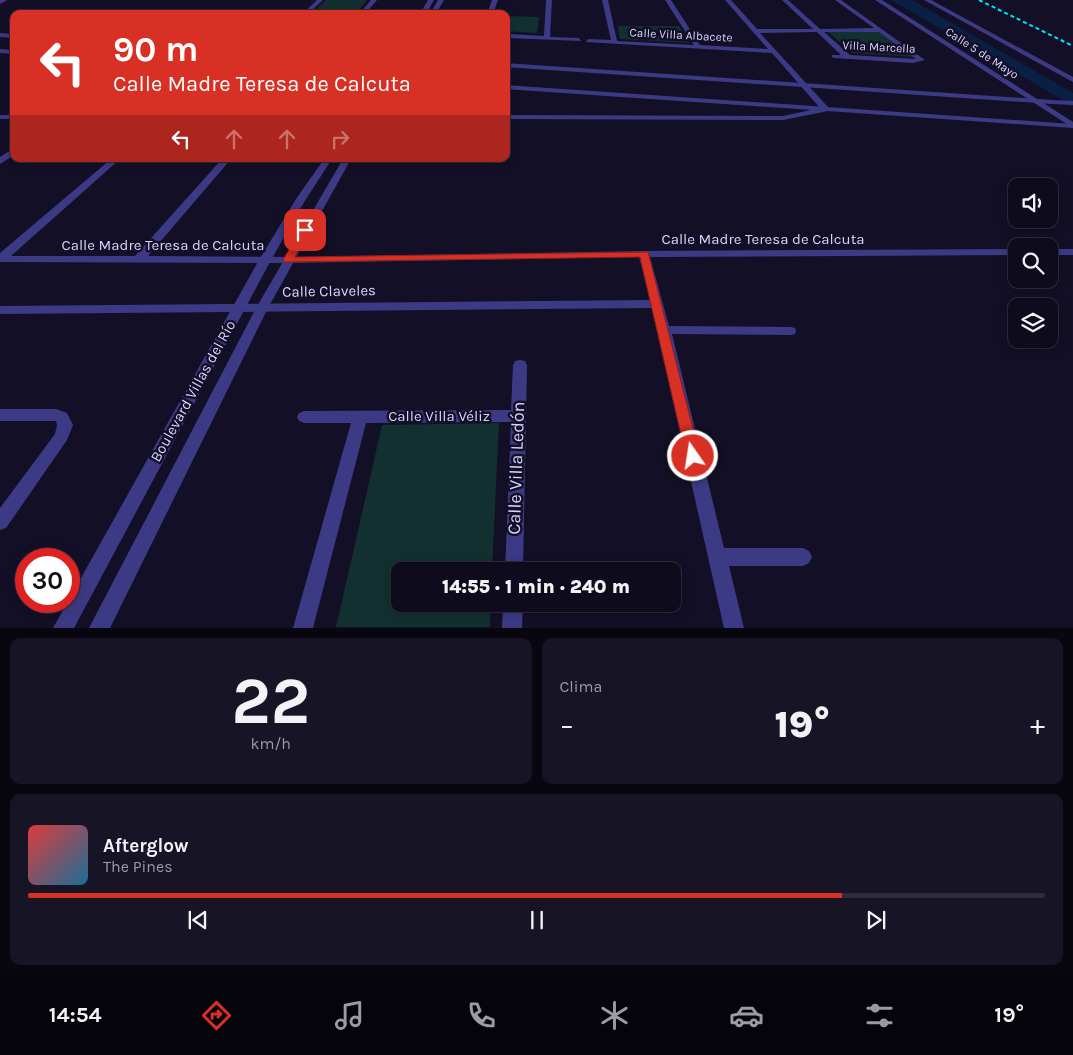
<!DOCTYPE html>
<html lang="es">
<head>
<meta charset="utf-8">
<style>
	body { margin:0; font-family:Karla,sans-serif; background:#171425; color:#f1f3f6; height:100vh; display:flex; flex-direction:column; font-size:19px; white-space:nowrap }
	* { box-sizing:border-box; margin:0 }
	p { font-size:16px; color:#9b9ba3 }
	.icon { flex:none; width:28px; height:28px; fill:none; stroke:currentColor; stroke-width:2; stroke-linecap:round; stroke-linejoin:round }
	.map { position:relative; height:628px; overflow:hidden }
	.details { display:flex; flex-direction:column; gap:10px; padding:10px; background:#08060f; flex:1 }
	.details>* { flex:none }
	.hud { position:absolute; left:10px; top:10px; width:500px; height:152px; border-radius:10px; box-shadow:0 2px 12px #0003,0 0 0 1px #2e2b3b; background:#d93025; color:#fff; overflow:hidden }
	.fabs { position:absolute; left:1008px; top:178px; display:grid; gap:10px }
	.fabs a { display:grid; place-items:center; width:50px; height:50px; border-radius:10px; background:#0e0b1c; box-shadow:0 2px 12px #0003,0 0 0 1px #2e2b3b; font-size:25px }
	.speed { position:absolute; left:15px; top:548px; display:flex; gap:10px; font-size:25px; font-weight:700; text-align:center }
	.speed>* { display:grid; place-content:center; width:65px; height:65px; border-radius:50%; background:#0e0b1c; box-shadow:0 2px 12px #0003,0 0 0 1px #2e2b3b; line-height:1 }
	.speed .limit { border:8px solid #d22; background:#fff; color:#111 }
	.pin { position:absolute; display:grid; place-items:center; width:42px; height:42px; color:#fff; margin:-21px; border-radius:10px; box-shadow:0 2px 8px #0006 }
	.me { position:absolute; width:55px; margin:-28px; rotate:347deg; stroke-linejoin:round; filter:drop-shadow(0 0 4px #0008) }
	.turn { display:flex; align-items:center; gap:18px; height:105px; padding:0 20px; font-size:22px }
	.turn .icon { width:65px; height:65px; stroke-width:2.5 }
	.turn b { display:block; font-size:35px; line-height:42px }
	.lanes { display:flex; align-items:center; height:48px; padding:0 20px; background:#0003; justify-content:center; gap:25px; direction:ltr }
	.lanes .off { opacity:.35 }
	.big { font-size:38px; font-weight:800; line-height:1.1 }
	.details .card { flex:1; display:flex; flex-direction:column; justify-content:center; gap:8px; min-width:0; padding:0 18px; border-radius:10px; background:#171425 }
	.details .dial { align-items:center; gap:0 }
	.dial b { font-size:65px; line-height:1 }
	.song { display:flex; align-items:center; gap:15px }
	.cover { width:60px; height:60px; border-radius:8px; background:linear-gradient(135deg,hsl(0 70% 55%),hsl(200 70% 35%)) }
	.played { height:5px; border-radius:2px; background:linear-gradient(90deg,#d93025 80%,#2e2b3b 80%) }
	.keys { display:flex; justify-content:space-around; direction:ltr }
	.heat { display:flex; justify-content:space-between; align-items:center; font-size:28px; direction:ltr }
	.details .tiles { flex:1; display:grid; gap:10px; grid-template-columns:1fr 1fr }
	.card:last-child { grid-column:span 2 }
	.trip { position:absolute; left:391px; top:562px; width:290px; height:50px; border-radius:10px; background:#0e0b1c; box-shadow:0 2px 12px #0003,0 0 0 1px #2e2b3b; font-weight:800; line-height:50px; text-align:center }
	.dock { display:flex; height:80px; justify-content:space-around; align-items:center; background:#06040b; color:#9b9ba3 }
	.dock .icon { width:35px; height:35px }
	.dock .selected { color:#d93025 }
	.dock b { font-size:22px; color:#f1f3f6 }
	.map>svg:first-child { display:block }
</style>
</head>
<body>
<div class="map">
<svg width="1073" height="628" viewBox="0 0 1073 628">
	<rect width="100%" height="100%" fill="#130f26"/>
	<path fill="#12302f" d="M 326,0 L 367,0 L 356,14 L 311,14 Z
		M 506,16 L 539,17 L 537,33 L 506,31 Z
		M 618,26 L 679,26 L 689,43 L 620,39 Z
		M 827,31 L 878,31 L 915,57 L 852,53 Z
		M 499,423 L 492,571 L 400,571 L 400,604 L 491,604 L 490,627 L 336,627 L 382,425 Z"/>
	<path fill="#0a1f44" d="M 891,0 L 912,0 L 1073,93 L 1073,106 Z"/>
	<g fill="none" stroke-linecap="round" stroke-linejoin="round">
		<path fill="#3d3a85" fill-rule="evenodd" d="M 0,0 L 7,0 L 0,4 Z
			M 317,0 L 323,0 L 308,14 L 302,14 Z
			M 371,0 L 377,0 L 365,14 L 359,14 Z
			M 492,0 L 498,0 L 493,14 L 487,14 Z
			M 546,0 L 552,0 L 550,37 L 579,38 L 581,41 L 506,38 L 506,34 L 544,36 Z
			M 602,0 L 608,0 L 617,41 L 694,45 L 665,0 L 671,0 L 700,45 L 768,49 L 725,0 L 731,0 L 757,29 L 813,29 L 782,0 L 788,0 L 820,29 L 874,28 L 835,0 L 841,0 L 925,60 L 913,63 L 834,58 L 832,57 L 832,55 L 841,55 L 817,32 L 760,33 L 828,107 L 828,111 L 783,120 L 506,119 L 506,115 L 783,116 L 820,108 L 772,53 L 586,42 L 588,39 L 611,40 ZM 824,32 L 879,32 L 916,59 L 850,55 Z
			M 875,0 L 882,0 L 1073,122 L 1073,128 Z
			M 924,0 L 931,0 L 1073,77 L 1073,82 Z
			M 1049,100 L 1073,101 L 1073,105 L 1052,104 L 1048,102 Z
			M 0,115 L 14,115 L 14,119 L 0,119 Z
			M 14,148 L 14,155 L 0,164 L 0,157 Z
			M 111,159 L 120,159 L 11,256 L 135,256 L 222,159 L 231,159 L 148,256 L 288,257 L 644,251 L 1016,249 L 1016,255 L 650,257 L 669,326 L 790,327 L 795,328 L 796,331 L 795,334 L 790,335 L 672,334 L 724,548 L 803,548 L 809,551 L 812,557 L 809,563 L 803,566 L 729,566 L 744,628 L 724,628 L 652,308 L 0,314 L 0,306 L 650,300 L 639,257 L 288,263 L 0,262 L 0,253 Z
			M 1049,249 L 1073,249 L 1073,255 L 1049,255 Z
			M 520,360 L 525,361 L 527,365 L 523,571 L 505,571 L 511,422 L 366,423 L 313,628 L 293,628 L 351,423 L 304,423 L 299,421 L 297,417 L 299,413 L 304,411 L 511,410 L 513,365 L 515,361 Z
			M 0,409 L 56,409 L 67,413 L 73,425 L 67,440 L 6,528 L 0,530 L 0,508 L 55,434 L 57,425 L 56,421 L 0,421 Z
			M 503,604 L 523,604 L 522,628 L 502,628 Z"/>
		<path fill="#3d3a85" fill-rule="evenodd" d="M 428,0 L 434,0 L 426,14 L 420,14 Z
			M 438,0 L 444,0 L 436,14 L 430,14 Z
			M 0,33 L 14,34 L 14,38 L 0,37 Z
			M 0,49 L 14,50 L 14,54 L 0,53 Z
			M 506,63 L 1052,100 L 1056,102 L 1052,104 L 506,67 Z
			M 506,85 L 1073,124 L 1073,128 L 506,89 Z
			M 324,159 L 332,159 L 306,199 L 271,260 L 74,628 L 53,628 L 259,260 L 296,199 Z
			M 343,159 L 351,159 L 268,308 L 110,628 L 89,628 L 256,308 Z"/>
		<path stroke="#00e5ff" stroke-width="2" stroke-dasharray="4 3" stroke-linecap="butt" d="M 979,0 L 1073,46"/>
	</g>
	<path fill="#d93025" stroke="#8d1f18" d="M 305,227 L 310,230 L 295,257 L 648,252 L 700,456 L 698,460 L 693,462 L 688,460 L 686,456 L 640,257 L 284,262 L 283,260 L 300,230 Z"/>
	<g text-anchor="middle" stroke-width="5" stroke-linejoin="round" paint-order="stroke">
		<g font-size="12" fill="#d9d4ff" stroke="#130f26">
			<text transform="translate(681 35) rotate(3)" y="4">Calle Villa Albacete</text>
			<text transform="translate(879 47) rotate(3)" y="4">Villa Marcella</text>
			<text transform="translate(982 53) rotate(33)" y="4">Calle 5 de Mayo</text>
		</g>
		<g font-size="15" fill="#d9d4ff" stroke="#130f26">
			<text x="763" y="244">Calle Madre Teresa de Calcuta</text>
			<text x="163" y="250">Calle Madre Teresa de Calcuta</text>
			<text transform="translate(329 291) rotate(-1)" y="5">Calle Claveles</text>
			<text transform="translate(193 391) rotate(-61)" y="5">Boulevard Villas del Río</text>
			<text x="439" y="421">Calle Villa Véliz</text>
		</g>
		<g font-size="18" fill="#d9d4ff" stroke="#130f26">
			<text transform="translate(516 468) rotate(-88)" y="6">Calle Villa Ledón</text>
		</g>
	</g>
</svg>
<div class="fabs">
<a><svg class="icon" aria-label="sound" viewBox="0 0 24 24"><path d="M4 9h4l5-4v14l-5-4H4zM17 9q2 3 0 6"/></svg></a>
<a><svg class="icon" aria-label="search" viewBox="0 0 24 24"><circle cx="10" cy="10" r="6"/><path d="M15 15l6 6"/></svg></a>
<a><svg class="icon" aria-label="layers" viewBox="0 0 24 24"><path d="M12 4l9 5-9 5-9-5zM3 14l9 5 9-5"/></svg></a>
</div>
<div class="speed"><div class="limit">30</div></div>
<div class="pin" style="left:305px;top:230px;background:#d93025"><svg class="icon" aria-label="arrive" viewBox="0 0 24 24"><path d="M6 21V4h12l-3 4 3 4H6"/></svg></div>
<svg class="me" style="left:693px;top:456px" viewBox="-20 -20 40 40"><circle r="17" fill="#d93025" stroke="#fff" stroke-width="3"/><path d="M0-11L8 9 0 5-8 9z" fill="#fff"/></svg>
<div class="trip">14:55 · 1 min · 240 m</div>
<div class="hud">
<div class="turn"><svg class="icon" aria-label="left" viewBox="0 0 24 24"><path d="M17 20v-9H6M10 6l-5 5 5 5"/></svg><div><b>90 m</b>Calle Madre Teresa de Calcuta</div></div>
<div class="lanes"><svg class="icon" aria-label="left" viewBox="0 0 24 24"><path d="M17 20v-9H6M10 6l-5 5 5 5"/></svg><svg class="icon off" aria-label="ahead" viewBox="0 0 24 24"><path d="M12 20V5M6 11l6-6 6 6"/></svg><svg class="icon off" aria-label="ahead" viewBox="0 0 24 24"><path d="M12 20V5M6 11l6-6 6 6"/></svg><svg class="icon off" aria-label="right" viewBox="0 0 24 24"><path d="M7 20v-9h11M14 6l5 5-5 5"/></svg></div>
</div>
</div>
<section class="details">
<div class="tiles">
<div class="card dial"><b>22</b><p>km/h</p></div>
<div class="card"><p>Clima</p>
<div class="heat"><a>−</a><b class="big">19°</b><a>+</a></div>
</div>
<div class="card">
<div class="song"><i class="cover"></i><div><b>Afterglow</b><p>The Pines</p></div></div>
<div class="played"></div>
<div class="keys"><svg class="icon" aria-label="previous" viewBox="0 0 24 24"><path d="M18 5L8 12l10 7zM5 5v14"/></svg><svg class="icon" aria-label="pause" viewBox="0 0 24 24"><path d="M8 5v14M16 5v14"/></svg><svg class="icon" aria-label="next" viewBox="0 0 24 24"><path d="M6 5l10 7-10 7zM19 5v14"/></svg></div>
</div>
</div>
</section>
<nav class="dock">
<b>14:54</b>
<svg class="icon selected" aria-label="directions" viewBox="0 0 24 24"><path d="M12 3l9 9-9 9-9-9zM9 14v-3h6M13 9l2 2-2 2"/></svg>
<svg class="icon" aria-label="music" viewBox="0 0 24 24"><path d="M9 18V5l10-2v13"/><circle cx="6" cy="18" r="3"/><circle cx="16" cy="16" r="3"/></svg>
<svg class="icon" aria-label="phone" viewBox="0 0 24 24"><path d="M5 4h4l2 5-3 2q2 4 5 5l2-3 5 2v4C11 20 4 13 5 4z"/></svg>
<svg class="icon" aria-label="climate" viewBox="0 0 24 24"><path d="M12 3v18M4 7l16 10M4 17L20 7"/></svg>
<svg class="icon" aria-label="car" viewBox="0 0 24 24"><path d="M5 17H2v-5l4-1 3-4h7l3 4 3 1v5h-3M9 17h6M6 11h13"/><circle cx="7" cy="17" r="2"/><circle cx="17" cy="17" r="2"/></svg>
<svg class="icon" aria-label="filters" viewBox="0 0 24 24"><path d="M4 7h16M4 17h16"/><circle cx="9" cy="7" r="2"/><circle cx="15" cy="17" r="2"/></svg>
<b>19°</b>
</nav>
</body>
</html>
